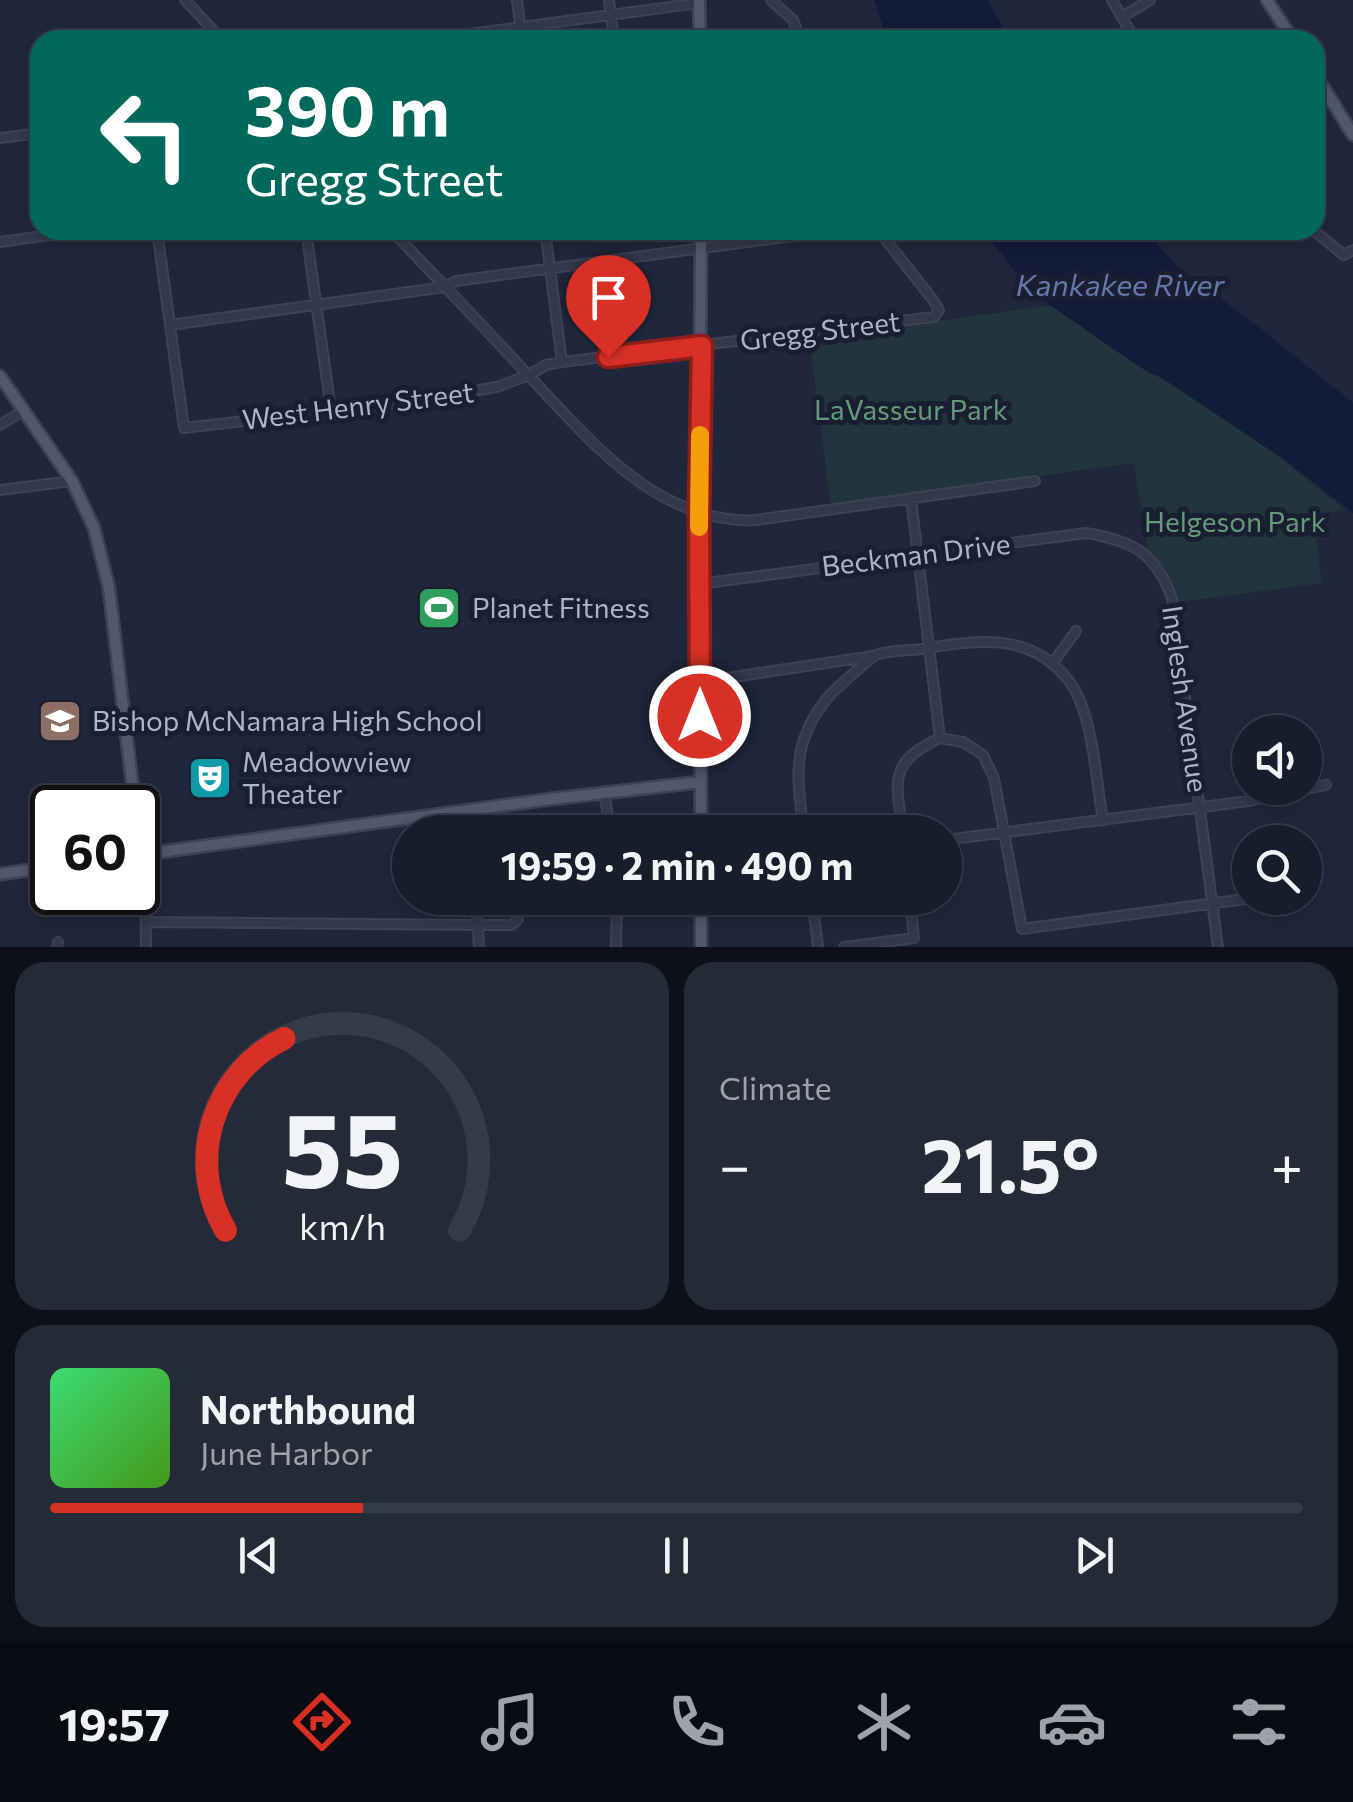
<!DOCTYPE html>
<html lang="en">
<head>
<meta charset="utf-8">
<style>
	body { margin:0; font-family:Commissioner,sans-serif; background:#242a38; color:#f1f3f6; height:100vh; display:flex; flex-direction:column; font-size:38px; white-space:nowrap }
	* { box-sizing:border-box; margin:0 }
	p { font-size:32px; color:#9ea2a9 }
	.icon { flex:none; width:55px; height:55px; fill:none; stroke:currentColor; stroke-width:2; stroke-linecap:round; stroke-linejoin:round }
	.map { position:relative; height:947px; overflow:hidden }
	.sheet { display:flex; flex-direction:column; gap:15px; padding:15px; background:#0d1018; flex:1 }
	.sheet>* { flex:none }
	.guide { position:absolute; left:30px; top:30px; width:1295px; height:210px; border-radius:30px; box-shadow:0 5px 15px #0003,0 0 0 2px #363b48; background:#00695c; color:#fff; overflow:hidden }
	.fabs { position:absolute; left:1232px; top:715px; display:grid; gap:20px }
	.fabs a { display:grid; place-items:center; width:90px; height:90px; border-radius:50%; background:#171d2c; box-shadow:0 5px 15px #0003,0 0 0 2px #363b48; font-size:50px }
	.speed { position:absolute; left:30px; top:785px; display:flex; gap:20px; font-size:50px; font-weight:700; text-align:center }
	.speed>* { display:grid; place-content:center; width:130px; height:130px; border-radius:50%; background:#171d2c; box-shadow:0 5px 15px #0003,0 0 0 2px #363b48; line-height:1 }
	.speed .limit { border:5px solid #111; border-radius:15px; background:#fff; color:#111 }
	.pin { position:absolute; display:grid; place-items:center; width:85px; height:85px; color:#fff; margin:-102px -42px; border-radius:50% 50% 50% 0; rotate:-45deg; box-shadow:0 0 10px #0007 }
	.pin .icon { rotate:45deg }
	.me { position:absolute; width:110px; margin:-55px; rotate:0deg; stroke-linejoin:round; filter:drop-shadow(0 0 8px #0008) }
	.turn { display:flex; align-items:center; gap:35px; height:210px; padding:0 50px; font-size:45px }
	.turn .icon { width:130px; height:130px; stroke-width:2.5 }
	.turn b { display:block; font-size:70px; line-height:85px }
	.big { font-size:75px; font-weight:700; line-height:1.1 }
	.sheet .card { flex:1; display:flex; flex-direction:column; justify-content:center; gap:15px; min-width:0; padding:0 35px; border-radius:30px; background:#242a38 }
	.sheet .dial { align-items:center; gap:0 }
	.dial svg { height:260px; overflow:visible; fill:none; stroke:#363b48; stroke-width:7; stroke-linecap:round; text-anchor:middle }
	.dial text { fill:#f1f3f6; stroke:none }
	.song { display:flex; align-items:center; gap:30px }
	.cover { width:120px; height:120px; border-radius:15px; background:linear-gradient(135deg,hsl(140 70% 55%),hsl(100 70% 35%)) }
	.played { height:10px; border-radius:5px; background:linear-gradient(90deg,#d93025 25%,#363b48 25%) }
	.keys { display:flex; justify-content:space-around; direction:ltr }
	.heat { display:flex; justify-content:space-between; align-items:center; font-size:55px; direction:ltr }
	.sheet .tiles { flex:1; display:grid; gap:15px; grid-template-columns:1fr 1fr }
	.card:last-child { grid-column:span 2 }
	.trip { position:absolute; left:392px; top:815px; width:570px; height:100px; border-radius:50px; background:#171d2c; box-shadow:0 5px 15px #0003,0 0 0 2px #363b48; font-weight:700; line-height:100px; text-align:center }
	.menu { display:flex; height:160px; justify-content:space-around; align-items:center; background:#090c12; color:#9ea2a9 }
	.menu .icon { width:70px; height:70px }
	.menu .on { color:#d93025 }
	.menu b { font-size:45px; color:#f1f3f6 }
	.map>svg:first-child { display:block }
</style>
</head>
<body>
<div class="map">
<svg width="1353" height="947" viewBox="0 0 1353 947">
	<rect width="100%" height="100%" fill="#1f273b"/>
	<path fill="#21353c" d="M 1060,304 L 1095,337 L 1149,372 L 1181,389 L 1264,445 L 1345,510 L 1313,514 L 1322,583 L 1179,602 L 1176,589 L 1168,574 L 1148,549 L 1134,463 L 831,505 L 809,339 Z"/>
	<path fill="#121c39" d="M 874,0 L 988,0 L 1010,40 L 887,40 Z
		M 982,230 L 1145,230 L 1177,266 L 1266,333 L 1353,403 L 1353,513 L 1289,463 L 1159,376 L 1148,372 L 1125,357 L 1047,303 L 1016,272 Z"/>
	<g fill="none" stroke-linecap="round" stroke-linejoin="round">
		<g stroke="#3d4355" stroke-width="12">
			<path id="minor" d="M 185,0 L 222,40
				M 517,0 L 522,40
				M 609,0 L 614,40
				M 771,0 L 793,20 L 801,40
				M 1112,0 L 1135,40
				M 1122,17 L 1150,0
				M 425,40 L 699,3
				M 0,138 L 40,133
				M 157,230 L 184,428 L 419,400 L 497,387 L 529,375 L 546,365 L 562,362 L 934,317 L 939,310 L 933,300 L 878,230
				M 306,230 L 331,410
				M 391,230 C 437,278 484,327 529,376 C 567,416 606,462 653,491 C 682,509 722,523 756,520 L 1035,481
				M 545,230 L 562,362
				M 1313,230 L 1344,255 L 1353,250
				M 0,242 L 84,230
				M 170,325 L 445,287 L 456,281 L 838,230
				M 0,425 L 24,410
				M 0,490 L 72,481
				M 911,499 L 940,738
				M 699,584 L 1086,533 C 1133,541 1155,552 1172,598 L 1218,947
				M 1052,664 L 1076,631
				M 700,682 L 873,656
				M 940,738 L 963,742 L 983,755 L 994,778 L 1022,929 L 1245,899
				M 604,792 L 611,832
				M 469,810 L 471,832
				M 804,832 C 800,801 793,764 806,734 C 810,723 818,710 825,701 C 830,693 869,659 876,655 C 889,650 908,651 922,649 C 977,640 1031,631 1069,681 C 1093,712 1096,781 1103,821
				M 903,832 C 896,783 887,762 940,738
				M 945,840 L 1249,801 L 1326,785
				M 142,854 L 145,880 L 146,947
				M 476,898 L 479,947
				M 812,898 L 818,947
				M 146,922 L 478,925 L 512,925 L 518,919 L 514,909 L 477,908
				M 57,947 L 58,942
				M 616,947 L 617,898
				M 844,947 L 914,938 L 910,898"/>
		</g>
		<g stroke="#3d4355" stroke-width="15">
			<path id="major" d="M 699,0 L 700,40
				M 1267,0 L 1293,40
				M 1315,74 L 1353,135
				M 0,376 L 72,481 L 94,528 L 109,588 L 135,808
				M 138,823 L 142,854
				M 701,832 L 699,511 L 701,230
				M 138,855 L 551,799 L 700,782
				M 0,874 L 52,867
				M 701,898 L 701,947"/>
		</g>
		<use href="#minor" stroke="#33394b" stroke-width="8"/>
		<use href="#major" stroke="#51586c" stroke-width="10"/>
	</g>
	<g fill="none" stroke-linecap="round" stroke-linejoin="round">
		<g stroke="#8d1f18" stroke-width="25">
			<path id="route" d="M 608,357 L 702,346 L 699,511 L 700,716"/>
		</g>
		<use href="#route" stroke="#d93025" stroke-width="18"/>
		<path stroke="#f59e0b" stroke-width="18" d="M 699,527 L 700,435"/>
	</g>
	<defs>
		<g id="stadium-square" transform="scale(2.25)"><rect x="-9" y="-9" width="18" height="18" rx="4" fill="#2e9e5b" stroke="#191f30"/><path d="M0-5a6.5 5 0 1 0 0 10a6.5 5 0 1 0 0-10ZM-3.5-1.8h7v3.6h-7Z" fill="#fff"/></g>
		<g id="school-square" transform="scale(2.25)"><rect x="-9" y="-9" width="18" height="18" rx="4" fill="#8d6e63" stroke="#191f30"/><path d="M0-5L7-2L0 1L-7-2ZM-4 1L0 2.5L4 1V4Q0 6-4 4Z" fill="#fff"/></g>
		<g id="theatre-square" transform="scale(2.25)"><rect x="-9" y="-9" width="18" height="18" rx="4" fill="#0f9aa8" stroke="#191f30"/><path d="M-5-5.5Q0-4 5-5.5V0Q5 5 0 6Q-5 5-5 0ZM-3.3-2.5H-1v1.5H-3.3ZM1-2.5H3.3v1.5H1ZM-2.8 1Q0 5.5 2.8 1Z" fill="#fff"/></g>
	</defs>
	<g fill-rule="evenodd">
		<use href="#stadium-square" x="439" y="608"/>
		<use href="#school-square" x="60" y="721"/>
		<use href="#theatre-square" x="210" y="778"/>
	</g>
	<g text-anchor="middle" stroke-width="10" stroke-linejoin="round" paint-order="stroke">
		<g font-size="28" fill="#aeb4c8" stroke="#191f30">
			<text transform="translate(820 331) rotate(-7)" y="10">Gregg Street</text>
			<text transform="translate(358 406) rotate(-7)" y="10">West Henry Street</text>
			<text transform="translate(916 555) rotate(-7)" y="10">Beckman Drive</text>
			<text transform="translate(1185 699) rotate(82)" y="10">Inglesh Avenue</text>
		</g>
		<g font-size="28" fill="#639a79" stroke="#191f30">
			<text x="911" y="420">LaVasseur Park</text>
			<text x="1235" y="532">Helgeson Park</text>
		</g>
		<g font-size="28" fill="#aeb4c8" stroke="#191f30" text-anchor="start">
			<text x="472" y="618">Planet Fitness</text>
			<text x="92" y="731">Bishop McNamara High School</text>
			<text x="242" y="772">Meadowview<tspan x="242" dy="32">Theater</tspan></text>
		</g>
		<g font-size="30" font-style="italic" fill="#6477aa" stroke="#191f30">
			<text x="1120" y="296">Kankakee River</text>
		</g>
	</g>
</svg>
<div class="fabs">
<a><svg class="icon" aria-label="sound" viewBox="0 0 24 24"><path d="M4 9h4l5-4v14l-5-4H4zM17 9q2 3 0 6"/></svg></a>
<a><svg class="icon" aria-label="search" viewBox="0 0 24 24"><circle cx="10" cy="10" r="6"/><path d="M15 15l6 6"/></svg></a>
</div>
<div class="speed"><div class="limit">60</div></div>
<div class="pin" style="left:608px;top:357px;background:#d93025"><svg class="icon" aria-label="arrive" viewBox="0 0 24 24"><path d="M6 21V4h12l-3 4 3 4H6"/></svg></div>
<svg class="me" style="left:700px;top:716px" viewBox="-20 -20 40 40"><circle r="17" fill="#d93025" stroke="#fff" stroke-width="3"/><path d="M0-11L8 9 0 5-8 9z" fill="#fff"/></svg>
<div class="trip">19:59 · 2 min · 490 m</div>
<div class="guide">
<div class="turn"><svg class="icon" aria-label="left" viewBox="0 0 24 24"><path d="M17 20v-9H6M10 6l-5 5 5 5"/></svg><div><b>390 m</b>Gregg Street</div></div>
</div>
</div>
<section class="sheet">
<div class="tiles">
<div class="card dial"><svg viewBox="0 0 100 80">
<path d="M14 69A42 42 0 1 1 86 69"/>
<path d="M14 69A42 42 0 0 1 32 10" stroke="#d93025"/>
<text x="50" y="56" font-size="32" font-weight="700">55</text>
<text x="50" y="72" font-size="11">km/h</text>
</svg></div>
<div class="card"><p>Climate</p>
<div class="heat"><a>−</a><b class="big">21.5°</b><a>+</a></div>
</div>
<div class="card">
<div class="song"><i class="cover"></i><div><b>Northbound</b><p>June Harbor</p></div></div>
<div class="played"></div>
<div class="keys"><svg class="icon" aria-label="previous" viewBox="0 0 24 24"><path d="M18 5L8 12l10 7zM5 5v14"/></svg><svg class="icon" aria-label="pause" viewBox="0 0 24 24"><path d="M8 5v14M16 5v14"/></svg><svg class="icon" aria-label="next" viewBox="0 0 24 24"><path d="M6 5l10 7-10 7zM19 5v14"/></svg></div>
</div>
</div>
</section>
<nav class="menu">
<b>19:57</b>
<svg class="icon on" aria-label="directions" viewBox="0 0 24 24"><path d="M12 3l9 9-9 9-9-9zM9 14v-3h6M13 9l2 2-2 2"/></svg>
<svg class="icon" aria-label="music" viewBox="0 0 24 24"><path d="M9 18V5l10-2v13"/><circle cx="6" cy="18" r="3"/><circle cx="16" cy="16" r="3"/></svg>
<svg class="icon" aria-label="phone" viewBox="0 0 24 24"><path d="M5 4h4l2 5-3 2q2 4 5 5l2-3 5 2v4C11 20 4 13 5 4z"/></svg>
<svg class="icon" aria-label="climate" viewBox="0 0 24 24"><path d="M12 3v18M4 7l16 10M4 17L20 7"/></svg>
<svg class="icon" aria-label="car" viewBox="0 0 24 24"><path d="M5 17H2v-5l4-1 3-4h7l3 4 3 1v5h-3M9 17h6M6 11h13"/><circle cx="7" cy="17" r="2"/><circle cx="17" cy="17" r="2"/></svg>
<svg class="icon" aria-label="filters" viewBox="0 0 24 24"><path d="M4 7h16M4 17h16"/><circle cx="9" cy="7" r="2"/><circle cx="15" cy="17" r="2"/></svg>
</nav>
</body>
</html>
